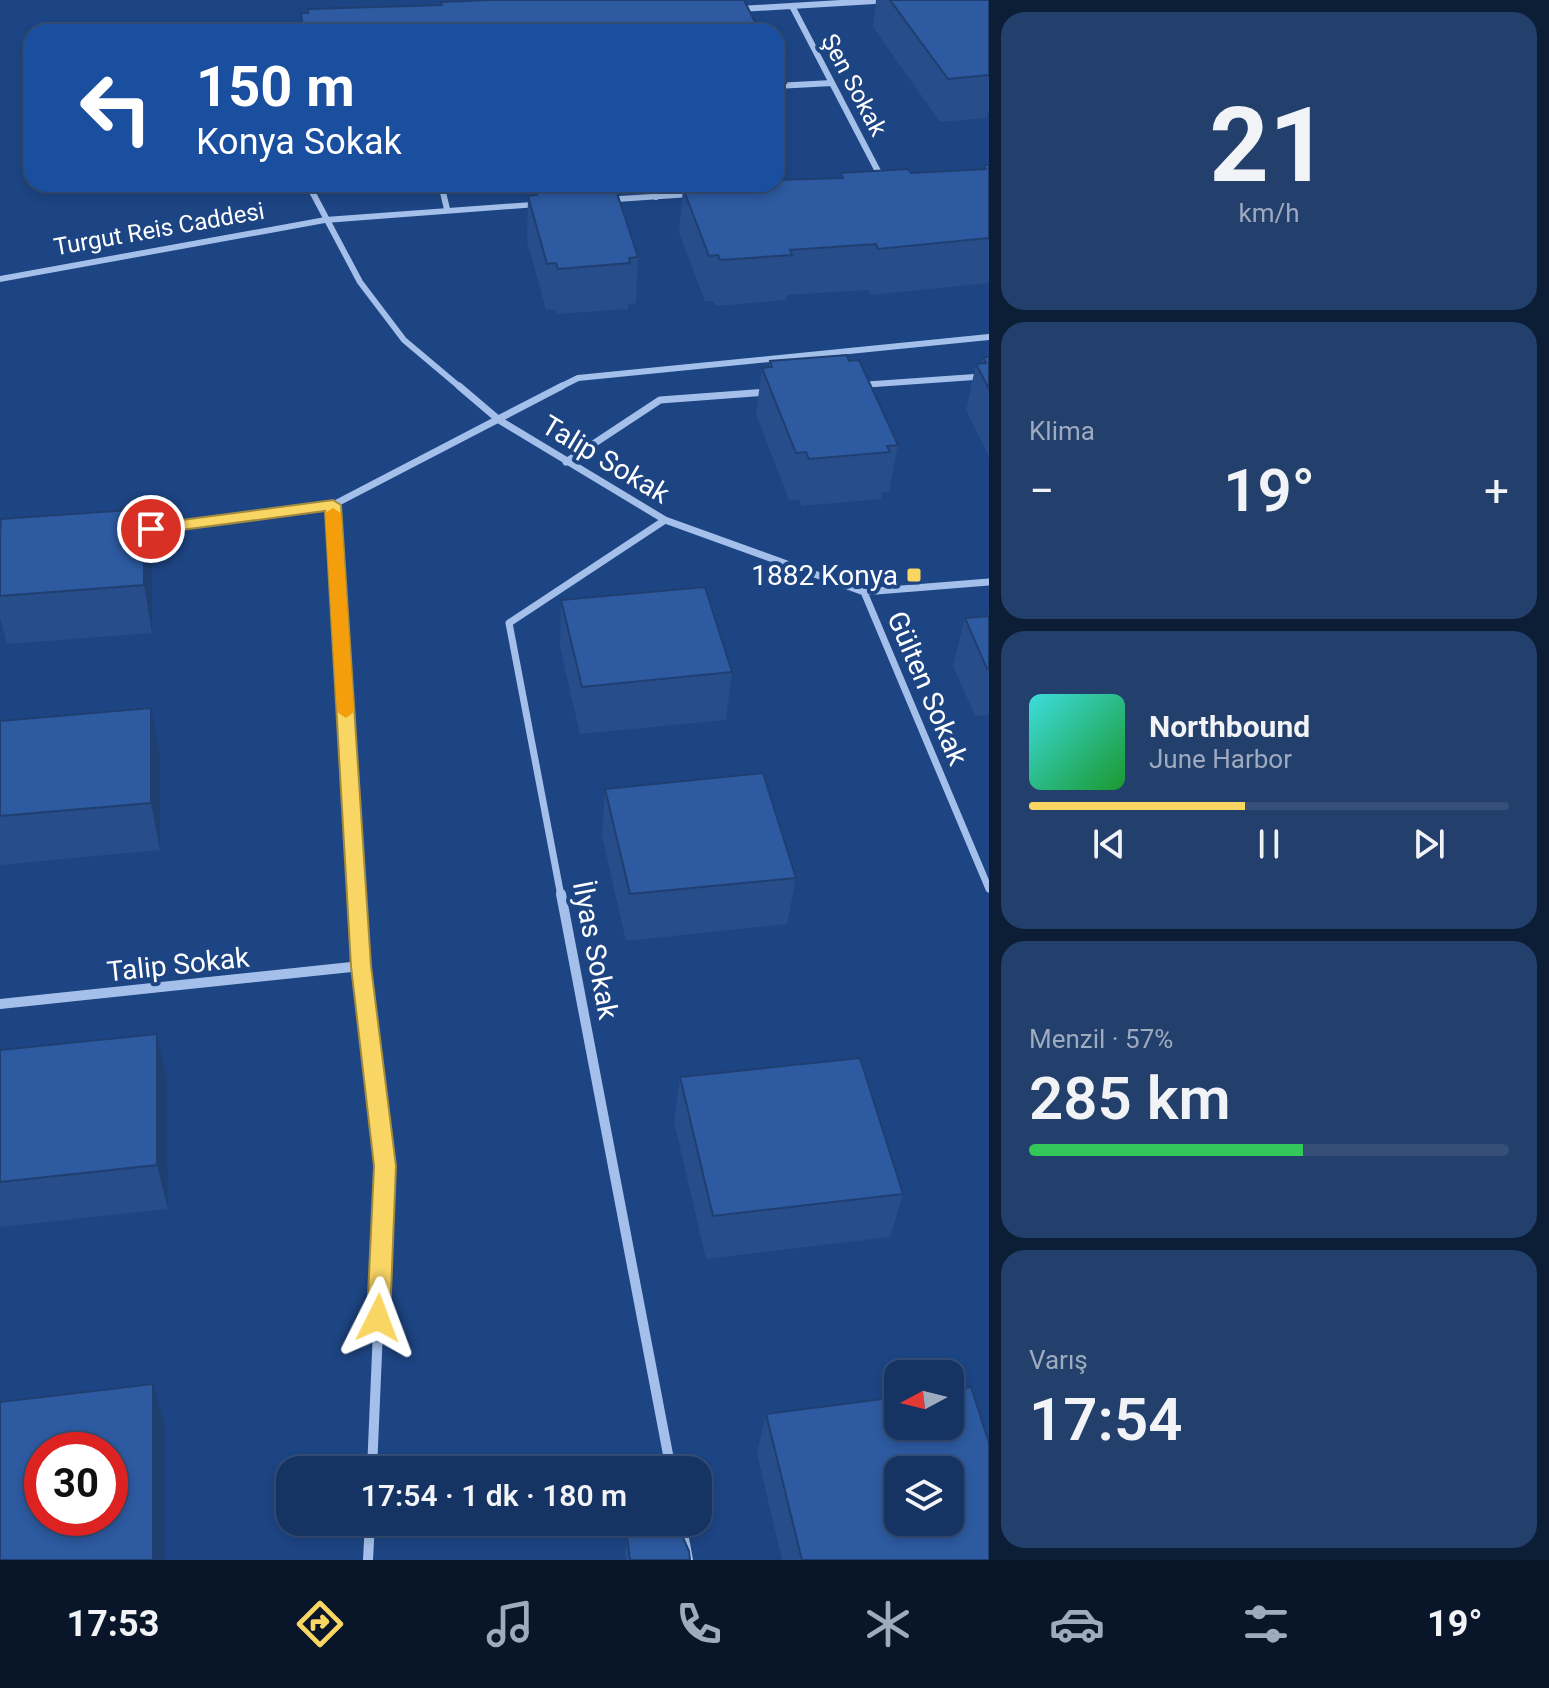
<!DOCTYPE html>
<html lang="tr">
<head>
<meta charset="utf-8">
<style>
	body { margin:0; font-family:Roboto,sans-serif; background:#233f6c; color:#f1f3f6; height:100vh; display:flex; flex-direction:column; font-size:30px; white-space:nowrap }
	* { box-sizing:border-box; margin:0 }
	p { font-size:26px; color:#9eaabe }
	.icon { flex:none; width:44px; height:44px; fill:none; stroke:currentColor; stroke-width:2; stroke-linecap:round; stroke-linejoin:round }
	.map { position:relative; flex:1; overflow:hidden }
	.panel { display:flex; flex-direction:column; gap:12px; padding:12px; background:#0c1d36; width:560px }
	.panel>* { flex:none }
	.hud { position:absolute; left:24px; top:24px; width:760px; height:168px; border-radius:24px; box-shadow:0 4px 12px #0003,0 0 0 2px #354f78; background:#1a4fa0; color:#fff; overflow:hidden }
	.needle { width:52px; rotate:263deg }
	.tools { position:absolute; left:884px; top:1360px; display:grid; gap:16px }
	.tools a { display:grid; place-items:center; width:80px; height:80px; border-radius:16px; background:#163463; box-shadow:0 4px 12px #0003,0 0 0 2px #354f78; font-size:40px }
	.speed { position:absolute; left:24px; top:1432px; display:flex; gap:16px; font-size:40px; font-weight:700; text-align:center }
	.speed>* { display:grid; place-content:center; width:104px; height:104px; border-radius:50%; background:#163463; box-shadow:0 4px 12px #0003,0 0 0 2px #354f78; line-height:1 }
	.speed .limit { border:12px solid #d22; background:#fff; color:#111 }
	.pin { position:absolute; display:grid; place-items:center; width:68px; height:68px; color:#fff; margin:-34px; border:4px solid #fff; border-radius:50%; box-shadow:0 2px 8px #0007 }
	.me { position:absolute; width:88px; margin:-44px; rotate:3deg; stroke-linejoin:round; filter:drop-shadow(0 0 6px #0008) }
	.turn { display:flex; align-items:center; gap:28px; height:168px; padding:0 40px; font-size:36px }
	.turn .icon { width:104px; height:104px; stroke-width:2.5 }
	.turn b { display:block; font-size:56px; line-height:68px }
	.big { font-size:60px; font-weight:600; line-height:1.1 }
	.panel .card { flex:1; display:flex; flex-direction:column; justify-content:center; gap:12px; min-width:0; padding:0 28px; border-radius:24px; background:#233f6c }
	.panel .dial { align-items:center; gap:0 }
	.dial b { font-size:104px; line-height:1 }
	.song { display:flex; align-items:center; gap:24px }
	.cover { width:96px; height:96px; border-radius:12px; background:linear-gradient(135deg,hsl(180 70% 55%),hsl(130 70% 35%)) }
	.played { height:8px; border-radius:4px; background:linear-gradient(90deg,#f9d663 45%,#354f78 45%) }
	.keys { display:flex; justify-content:space-around; direction:ltr }
	.heat { display:flex; justify-content:space-between; align-items:center; font-size:44px; direction:ltr }
	.charge { height:12px; border-radius:6px; background:linear-gradient(90deg,#34c759 57%,#354f78 0) }
	.trip { position:absolute; left:276px; top:1456px; width:436px; height:80px; border-radius:24px; background:#163463; box-shadow:0 4px 12px #0003,0 0 0 2px #354f78; font-weight:600; line-height:80px; text-align:center }
	.dock { display:flex; height:128px; justify-content:space-around; align-items:center; background:#091528; color:#9eaabe }
	.dock .icon { width:56px; height:56px }
	.dock .on { color:#f9d663 }
	.dock b { font-size:36px; color:#f1f3f6 }
	main { display:flex; flex:1; min-height:0 }
	.map>svg:first-child { display:block }
</style>
</head>
<body>
<main>
<div class="map">
<svg width="989" height="1560" viewBox="0 0 989 1560">
	<rect width="100%" height="100%" fill="#1d4584"/>
	<g fill="none" stroke-linecap="round" stroke-linejoin="round">
		<path stroke="#a4c0ea" stroke-width="6" d="M 792,6 L 882,179
			M 740,9 L 891,0
			M 280,32 L 287,28 L 311,27
			M 776,86 L 832,83
			M 308,184 L 360,282 L 404,340 L 461,388
			M 441,184 L 447,209
			M 651,184 L 656,197
			M 860,385 L 989,376
			M 558,388 L 578,378 L 989,337"/>
		<path stroke="#a4c0ea" stroke-width="7" d="M 459,386 L 499,420 L 665,520 L 864,592 L 989,582
			M 566,462 L 660,400 L 767,392
			M 333,505 L 357,896
			M 140,530 L 333,505 L 562,386
			M 864,592 L 989,889
			M 561,896 L 509,623 L 665,520"/>
		<path stroke="#a4c0ea" stroke-width="10" d="M 357,894 L 361,966 L 385,1166 L 372,1470
			M 561,894 L 671,1470
			M 0,1004 L 361,966
			M 681,1522 L 688,1560
			M 368,1560 L 370,1522"/>
		<path fill="#a4c0ea" fill-rule="evenodd" d="M 701,191 L 706,194 L 705,196 L 602,203 L 597,200 L 602,197 Z
			M 546,201 L 551,204 L 550,206 L 325,223 L 0,282 L 0,276 L 325,217 Z"/>
	</g>
	<path fill="#274d8a" d="M 876,0 L 989,0 L 989,113 L 988,113 L 987,118 L 940,122 L 873,27 Z
		M 776,64 L 786,83 L 781,127 L 776,127 Z
		M 983,165 L 989,165 L 989,283 L 871,295 L 868,290 L 787,295 L 786,300 L 716,306 L 714,301 L 705,301 L 679,233 L 683,188 L 690,188 L 690,184 L 840,178 L 840,173 L 911,173 L 983,169 Z
		M 536,191 L 607,191 L 638,257 L 636,303 L 628,304 L 628,309 L 556,314 L 555,309 L 546,310 L 527,241 L 528,196 L 536,195 Z
		M 983,357 L 989,357 L 989,457 L 966,410 L 976,364 L 982,363 Z
		M 770,361 L 849,361 L 898,445 L 889,492 L 882,492 L 881,499 L 802,506 L 799,500 L 789,500 L 756,414 L 762,368 L 769,367 Z
		M 0,536 L 152,556 L 152,633 L 7,644 L 0,617 Z
		M 561,600 L 732,672 L 726,720 L 580,734 L 560,647 Z
		M 989,616 L 989,715 L 975,716 L 953,666 L 965,618 Z
		M 0,721 L 160,755 L 160,850 L 0,865 Z
		M 605,789 L 796,878 L 787,924 L 626,941 L 602,836 Z
		M 0,1050 L 167,1080 L 168,1209 L 0,1227 Z
		M 680,1077 L 903,1194 L 890,1237 L 706,1259 L 674,1122 Z
		M 766,1414 L 989,1560 L 782,1560 L 757,1453 Z
		M 627,1537 L 690,1560 L 626,1560 L 625,1554 Z"/>
	<path fill="#203f71" d="M 144,509 L 152,556 L 152,633 L 144,585 Z
		M 151,708 L 160,755 L 160,850 L 151,803 Z
		M 157,1034 L 167,1080 L 168,1209 L 157,1165 Z
		M 153,1384 L 165,1424 L 165,1560 L 153,1560 Z"/>
	<path fill="#2d5aa1" stroke="#203f71" stroke-width="2" fill-rule="evenodd" d="M 490,0 L 744,0 L 760,32 L 303,32 L 301,13 L 308,13 L 308,9 L 442,5 L 441,2 Z
		M 890,0 L 989,0 L 989,75 L 948,79 Z
		M 776,64 L 786,83 L 778,84 L 780,88 L 776,88 Z
		M 983,165 L 989,165 L 989,238 L 878,249 L 876,244 L 790,250 L 792,255 L 720,260 L 718,255 L 709,256 L 683,188 L 692,188 L 691,184 L 776,184 L 776,180 L 843,178 L 840,173 L 908,169 L 911,173 L 986,169 Z
		M 605,186 L 607,191 L 616,190 L 638,257 L 629,258 L 630,263 L 558,269 L 556,263 L 547,264 L 528,196 L 537,195 L 536,191 Z
		M 847,355 L 849,361 L 859,360 L 898,445 L 887,446 L 890,452 L 809,459 L 806,452 L 796,453 L 762,368 L 772,367 L 770,361 Z
		M 983,357 L 989,357 L 989,389 L 976,364 L 986,363 Z
		M 144,509 L 144,585 L 0,596 L 0,536 L 1,519 Z
		M 705,587 L 732,672 L 582,687 L 561,600 Z
		M 989,616 L 989,669 L 987,669 L 965,618 Z
		M 151,708 L 151,803 L 0,816 L 0,721 Z
		M 763,773 L 796,878 L 630,894 L 605,789 Z
		M 157,1034 L 157,1165 L 0,1182 L 0,1050 Z
		M 860,1058 L 903,1194 L 713,1216 L 680,1077 Z
		M 153,1384 L 153,1560 L 0,1560 L 0,1402 ZM 42,1450 L 110,1450 L 110,1518 L 42,1518 Z
		M 971,1387 L 989,1443 L 989,1560 L 802,1560 L 766,1414 L 898,1397 L 898,1426 L 950,1426 L 950,1390 ZM 898,1470 L 950,1470 L 950,1522 L 898,1522 Z
		M 681,1533 L 689,1551 L 690,1560 L 630,1560 L 627,1537 Z"/>
	<path fill="#f9d663" stroke="#a28b40" stroke-width="2" d="M 333,500 L 341,505 L 371,966 L 396,1166 L 390,1318 L 387,1325 L 378,1328 L 370,1325 L 367,1318 L 374,1166 L 351,966 L 325,511 L 151,534 L 143,529 L 151,524 Z"/>
	<path fill="#f59e0b" d="M 333,508 L 341,513 L 354,712 L 346,718 L 337,712 L 325,513 Z"/>
	<rect fill="#f9d663" stroke="#1d4584" stroke-width="3" x="906" y="567" width="16" height="16" rx="4"/>
	<g text-anchor="middle" stroke-width="8" stroke-linejoin="round" paint-order="stroke">
		<g font-size="24" fill="#fff" stroke="#1d4584">
			<text transform="translate(854 85) rotate(62)" y="8">Şen Sokak</text>
			<text transform="translate(159 229) rotate(-10)" y="8">Turgut Reis Caddesi</text>
		</g>
		<g font-size="28" fill="#fff" stroke="#1d4584">
			<text transform="translate(606 459) rotate(31)" y="10">Talip Sokak</text>
			<text transform="translate(928 688) rotate(67)" y="10">Gülten Sokak</text>
			<text transform="translate(596 950) rotate(79)" y="10">İlyas Sokak</text>
			<text transform="translate(178 964) rotate(-6)" y="10">Talip Sokak</text>
		</g>
		<g font-size="28" fill="#fff" stroke="#1d4584" text-anchor="end">
			<text x="898" y="585">1882 Konya</text>
		</g>
	</g>
</svg>
<div class="tools">
<a><svg class="needle" viewBox="-14 -14 28 28"><path d="M0-13l5 13h-10z" fill="#e53935"/><path d="M0 13l5-13h-10z" fill="#9eaabe"/></svg></a>
<a><svg class="icon" aria-label="layers" viewBox="0 0 24 24"><path d="M12 4l9 5-9 5-9-5zM3 14l9 5 9-5"/></svg></a>
</div>
<div class="speed"><div class="limit">30</div></div>
<div class="pin" style="left:151px;top:529px;background:#d93025"><svg class="icon" aria-label="arrive" viewBox="0 0 24 24"><path d="M6 21V4h12l-3 4 3 4H6"/></svg></div>
<svg class="me" style="left:378px;top:1318px" viewBox="-20 -20 40 40"><path d="M0-17L14 15 0 8-14 15z" fill="#f9d663" stroke="#fff" stroke-width="4"/></svg>
<div class="trip">17:54 · 1 dk · 180 m</div>
<div class="hud">
<div class="turn"><svg class="icon" aria-label="left" viewBox="0 0 24 24"><path d="M17 20v-9H6M10 6l-5 5 5 5"/></svg><div><b>150 m</b>Konya Sokak</div></div>
</div>
</div>
<section class="panel">
<div class="card dial"><b>21</b><p>km/h</p></div>
<div class="card"><p>Klima</p>
<div class="heat"><a>−</a><b class="big">19°</b><a>+</a></div>
</div>
<div class="card">
<div class="song"><i class="cover"></i><div><b>Northbound</b><p>June Harbor</p></div></div>
<div class="played"></div>
<div class="keys"><svg class="icon" aria-label="previous" viewBox="0 0 24 24"><path d="M18 5L8 12l10 7zM5 5v14"/></svg><svg class="icon" aria-label="pause" viewBox="0 0 24 24"><path d="M8 5v14M16 5v14"/></svg><svg class="icon" aria-label="next" viewBox="0 0 24 24"><path d="M6 5l10 7-10 7zM19 5v14"/></svg></div>
</div>
<div class="card"><p>Menzil · 57%</p><b class="big">285 km</b><div class="charge"></div></div>
<div class="card"><p>Varış</p><b class="big">17:54</b></div>
</section>
</main>
<nav class="dock">
<b>17:53</b>
<svg class="icon on" aria-label="directions" viewBox="0 0 24 24"><path d="M12 3l9 9-9 9-9-9zM9 14v-3h6M13 9l2 2-2 2"/></svg>
<svg class="icon" aria-label="music" viewBox="0 0 24 24"><path d="M9 18V5l10-2v13"/><circle cx="6" cy="18" r="3"/><circle cx="16" cy="16" r="3"/></svg>
<svg class="icon" aria-label="phone" viewBox="0 0 24 24"><path d="M5 4h4l2 5-3 2q2 4 5 5l2-3 5 2v4C11 20 4 13 5 4z"/></svg>
<svg class="icon" aria-label="climate" viewBox="0 0 24 24"><path d="M12 3v18M4 7l16 10M4 17L20 7"/></svg>
<svg class="icon" aria-label="car" viewBox="0 0 24 24"><path d="M5 17H2v-5l4-1 3-4h7l3 4 3 1v5h-3M9 17h6M6 11h13"/><circle cx="7" cy="17" r="2"/><circle cx="17" cy="17" r="2"/></svg>
<svg class="icon" aria-label="filters" viewBox="0 0 24 24"><path d="M4 7h16M4 17h16"/><circle cx="9" cy="7" r="2"/><circle cx="15" cy="17" r="2"/></svg>
<b>19°</b>
</nav>
</body>
</html>
